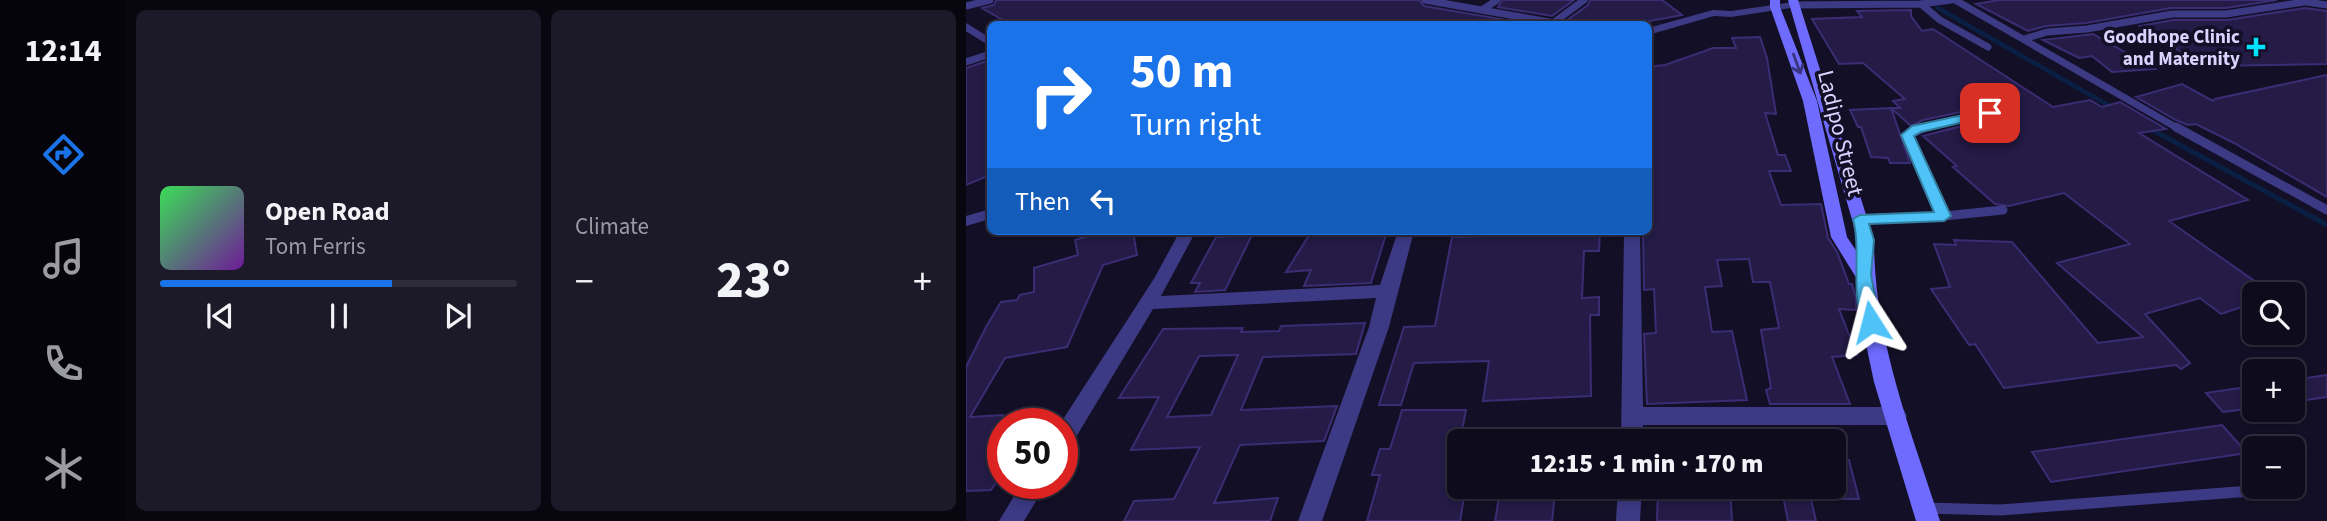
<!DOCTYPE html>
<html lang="en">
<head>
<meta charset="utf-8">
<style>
	body { margin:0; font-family:"Source Sans 3",sans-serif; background:#1c1929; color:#f1f3f6; height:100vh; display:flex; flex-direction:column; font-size:26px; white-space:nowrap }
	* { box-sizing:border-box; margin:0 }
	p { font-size:23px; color:#9b9ba3 }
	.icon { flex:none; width:38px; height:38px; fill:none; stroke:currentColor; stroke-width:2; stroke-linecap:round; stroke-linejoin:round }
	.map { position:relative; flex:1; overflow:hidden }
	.side { display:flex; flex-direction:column; gap:10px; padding:10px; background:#08060f; width:840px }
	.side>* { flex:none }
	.hud { position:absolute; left:21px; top:21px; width:665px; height:214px; border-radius:10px; box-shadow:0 4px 10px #0003,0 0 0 2px #2e2b3b; background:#1a73e8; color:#fff; overflow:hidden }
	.tools { position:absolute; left:1276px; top:282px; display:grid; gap:14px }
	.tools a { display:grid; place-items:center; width:63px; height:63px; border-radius:10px; background:#0e0b1c; box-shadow:0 4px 10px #0003,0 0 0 2px #2e2b3b; font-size:35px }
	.speed { position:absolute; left:21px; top:408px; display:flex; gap:14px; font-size:35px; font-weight:700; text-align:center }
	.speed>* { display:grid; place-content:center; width:91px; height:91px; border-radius:50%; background:#0e0b1c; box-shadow:0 4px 10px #0003,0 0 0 2px #2e2b3b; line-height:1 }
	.speed .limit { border:10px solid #d22; background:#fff; color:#111 }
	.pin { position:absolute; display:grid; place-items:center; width:60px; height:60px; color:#fff; margin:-30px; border-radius:14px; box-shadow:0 4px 10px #0006 }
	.me { position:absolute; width:77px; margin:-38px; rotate:351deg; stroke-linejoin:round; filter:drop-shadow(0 0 5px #0008) }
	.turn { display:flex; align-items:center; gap:24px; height:147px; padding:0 28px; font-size:32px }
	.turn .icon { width:91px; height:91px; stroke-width:2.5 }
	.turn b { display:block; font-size:49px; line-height:60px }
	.then { display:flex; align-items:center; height:66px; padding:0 28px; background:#0003; gap:14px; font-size:26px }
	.big { font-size:52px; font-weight:800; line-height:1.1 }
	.side .card { flex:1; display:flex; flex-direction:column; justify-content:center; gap:10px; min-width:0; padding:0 24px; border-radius:10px; background:#1c1929 }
	.song { display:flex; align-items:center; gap:21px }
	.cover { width:84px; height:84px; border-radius:10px; background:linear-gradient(135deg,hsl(130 70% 55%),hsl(280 70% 35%)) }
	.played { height:7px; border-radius:4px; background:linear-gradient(90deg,#1a73e8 65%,#2e2b3b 65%) }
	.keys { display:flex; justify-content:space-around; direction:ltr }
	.heat { display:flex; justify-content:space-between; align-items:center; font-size:38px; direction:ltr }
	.side .tiles { flex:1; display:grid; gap:10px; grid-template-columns:repeat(2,1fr) }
	.trip { position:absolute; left:481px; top:429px; width:399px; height:70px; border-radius:10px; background:#0e0b1c; box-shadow:0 4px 10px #0003,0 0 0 2px #2e2b3b; font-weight:800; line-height:70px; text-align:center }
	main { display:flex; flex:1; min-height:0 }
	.menu { display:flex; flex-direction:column; width:126px; justify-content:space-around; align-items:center; background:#06040b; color:#9b9ba3 }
	.menu .icon { width:49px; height:49px }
	.menu .on { color:#1a73e8 }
	.menu b { font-size:32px; color:#f1f3f6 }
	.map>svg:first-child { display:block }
</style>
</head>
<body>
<main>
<nav class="menu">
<b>12:14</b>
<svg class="icon on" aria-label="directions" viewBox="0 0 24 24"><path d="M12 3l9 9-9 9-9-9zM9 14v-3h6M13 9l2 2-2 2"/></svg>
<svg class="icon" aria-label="music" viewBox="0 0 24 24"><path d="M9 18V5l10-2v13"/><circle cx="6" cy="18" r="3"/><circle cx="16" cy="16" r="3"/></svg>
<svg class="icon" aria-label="phone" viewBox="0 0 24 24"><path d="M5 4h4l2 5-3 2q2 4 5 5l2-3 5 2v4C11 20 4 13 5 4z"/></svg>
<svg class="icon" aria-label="climate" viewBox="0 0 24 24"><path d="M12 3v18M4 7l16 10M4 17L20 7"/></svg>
</nav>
<section class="side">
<div class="tiles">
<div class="card">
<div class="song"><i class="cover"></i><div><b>Open Road</b><p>Tom Ferris</p></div></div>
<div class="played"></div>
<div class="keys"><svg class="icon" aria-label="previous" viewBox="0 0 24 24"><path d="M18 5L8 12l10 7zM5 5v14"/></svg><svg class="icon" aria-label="pause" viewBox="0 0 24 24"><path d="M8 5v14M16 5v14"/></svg><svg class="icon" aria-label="next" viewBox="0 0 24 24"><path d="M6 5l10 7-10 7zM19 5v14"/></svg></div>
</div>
<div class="card"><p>Climate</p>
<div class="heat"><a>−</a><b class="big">23°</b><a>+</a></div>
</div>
</div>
</section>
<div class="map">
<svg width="1361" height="521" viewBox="0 0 1361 521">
	<rect width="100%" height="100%" fill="#130f26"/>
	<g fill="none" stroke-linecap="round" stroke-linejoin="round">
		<path stroke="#0a1f44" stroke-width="4.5" d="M 972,8 L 1147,108
			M 1181,127 L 1184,129"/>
		<path stroke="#0a1f44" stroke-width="5" d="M 1181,127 L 1361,225"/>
	</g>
	<path fill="#241b47" stroke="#3b2d73" stroke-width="2" fill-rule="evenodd" d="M 30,0 L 453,0 L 458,6 L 563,24 L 44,24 L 16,8 L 28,5 Z
		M 537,0 L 608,0 L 586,16 L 532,7 Z
		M 624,0 L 696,0 L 716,15 L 668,24 L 601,24 L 600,21 L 622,5 Z
		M 1033,0 L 1311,0 L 1260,8 L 1205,8 L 1120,23 L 1080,26 L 1062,31 L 1010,4 Z
		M 1339,8 L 1361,11 L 1361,64 L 1237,66 L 1174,26 L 1207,20 L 1261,20 Z
		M 945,10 L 945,16 L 956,31 L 967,29 L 1087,107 L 1124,100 L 1136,107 L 1154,102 L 1200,129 L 1173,133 L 1282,200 L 1203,221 L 1307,294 L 1288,294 L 1288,303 L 1255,314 L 1234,298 L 1179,314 L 1224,363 L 1215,369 L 1210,365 L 1038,388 L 1009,344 L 1003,345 L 965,289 L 984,287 L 968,244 L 990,245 L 988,240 L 1046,242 L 1132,343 L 1177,337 L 1091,263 L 1164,244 L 1098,193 L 1043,206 L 1029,204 L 987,167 L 991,166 L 957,136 L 1026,118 L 1030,113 L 1028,107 L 1023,106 L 957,120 L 945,126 L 925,108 L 934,108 L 927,101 L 939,99 L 897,63 L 873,64 L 846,19 L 896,17 L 891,11 Z
		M 1127,34 L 1189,69 L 1146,72 L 1126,56 L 1113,58 L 1077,40 Z
		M 794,37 L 801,58 L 810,114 L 799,113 L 812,155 L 819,155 L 825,171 L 803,171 L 815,205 L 855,204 L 862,238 L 871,252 L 883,284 L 886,284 L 890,299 L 890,310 L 873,309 L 891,355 L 866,357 L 884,404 L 804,404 L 800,390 L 805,388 L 795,330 L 813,328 L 804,282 L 787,282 L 783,259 L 751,260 L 756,286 L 739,287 L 746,332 L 766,331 L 781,400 L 681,404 L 678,334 L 690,333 L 688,289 L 678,290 L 677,231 L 682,231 L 682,166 L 686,165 L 682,139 L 682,67 L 699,65 L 747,48 L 770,48 L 766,38 Z
		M 24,60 L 24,175 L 0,185 L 0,68 Z
		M 1361,75 L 1361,197 L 1268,143 L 1230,124 L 1222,125 L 1210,120 L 1170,97 L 1216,84 L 1247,101 L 1249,99 Z
		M 925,108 L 944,163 L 924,163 L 922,158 L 905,157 L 895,127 L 892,127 L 884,110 Z
		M 138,231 L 167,231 L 171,255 L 137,265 L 101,347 L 39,358 L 4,417 L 37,415 L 37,472 L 25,490 L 0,491 L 0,367 L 20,327 L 35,302 L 51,300 L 54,295 L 68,292 L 68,268 L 112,255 L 109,240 Z
		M 421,231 L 405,283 L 338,286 L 345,270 L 320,272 L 345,232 Z
		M 567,231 L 634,232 L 633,251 L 618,251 L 616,298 L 633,297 L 633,315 L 624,315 L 625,396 L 517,401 L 523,361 L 448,363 L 435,405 L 413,405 L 438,327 L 469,326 L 486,237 L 550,235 Z
		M 286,235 L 259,290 L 229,292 L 234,283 L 225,283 L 250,237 Z
		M 399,323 L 390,354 L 297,357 L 275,410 L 371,406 L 358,441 L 274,445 L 248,503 L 312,498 L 304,521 L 158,521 L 168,501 L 208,499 L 234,447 L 165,450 L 193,397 L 153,398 L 197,329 L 277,328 L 275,332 L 313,331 L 315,326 ZM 272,355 L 245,415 L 201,417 L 233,356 Z
		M 1361,375 L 1361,397 L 1326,402 L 1326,380 Z
		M 1288,386 L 1288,408 L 1257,412 L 1240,393 Z
		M 436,410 L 500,410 L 494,440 L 494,486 L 500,486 L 494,521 L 401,521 L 414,475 L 406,475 L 414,449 L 424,449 Z
		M 1256,425 L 1281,453 L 1085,482 L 1066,452 Z
		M 883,460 L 893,499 L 868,499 L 868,461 Z
		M 535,486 L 590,486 L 586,521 L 529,521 Z
		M 692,486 L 764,486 L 766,521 L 691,521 Z
		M 815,486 L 842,486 L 850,521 L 822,521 Z"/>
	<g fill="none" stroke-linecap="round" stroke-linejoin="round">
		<path stroke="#3d3a85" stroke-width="7" d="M 459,0 L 595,24
			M 989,0 L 1213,129
			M 1334,1 L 1361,5
			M 955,4 L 974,20 L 1022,47
			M 827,5 L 955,4 L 985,0
			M 0,6 L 24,0
			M 516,10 L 531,0
			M 587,23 L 618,0
			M 0,27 L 24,42
			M 1058,39 L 1081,32 L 1121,29 L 1206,14 L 1260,14 L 1338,2
			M 0,62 L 24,54
			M 952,129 L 1024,112"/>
		<path stroke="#3d3a85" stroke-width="9" d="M 959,127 L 942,135 L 978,216
			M 1210,127 L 1361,210
			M 894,219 L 978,216 L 1037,210"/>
		<path stroke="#3d3a85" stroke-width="11" d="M 959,508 L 1034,510 L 1298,490"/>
		<path fill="#3d3a85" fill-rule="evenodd" d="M 214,231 L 230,231 L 195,296 L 414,285 L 432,231 L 448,231 L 423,327 L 356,521 L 332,521 L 403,327 L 410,298 L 187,309 L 104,447 L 96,449 L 94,424 L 189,277 Z
			M 658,231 L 674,231 L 677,407 L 930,407 L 938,410 L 941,416 L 938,422 L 930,425 L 677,425 L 677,441 L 655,441 Z
			M 56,483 L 81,483 L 58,521 L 33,521 Z
			M 652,486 L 676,486 L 674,521 L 650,521 Z"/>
		<path fill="#3d3a85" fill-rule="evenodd" d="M 827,2 L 832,5 L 831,7 L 765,17 L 748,16 L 682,35 L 682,28 L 747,10 L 765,11 Z
			M 24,209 L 24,219 L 0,226 L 0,216 Z"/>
		<path fill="#6f6bff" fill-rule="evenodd" d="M 804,0 L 814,0 L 814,7 L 851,101 L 881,237 L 891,252 L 892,240 L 822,0 L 832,0 L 908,240 C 908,339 944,428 974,521 L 950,521 L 908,382 L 893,311 L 891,279 L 865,237 L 837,101 L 804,7 Z"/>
	</g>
	<defs><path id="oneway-shaft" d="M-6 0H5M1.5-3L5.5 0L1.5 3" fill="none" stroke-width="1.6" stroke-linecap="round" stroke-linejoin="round" transform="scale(1.75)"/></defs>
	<use stroke="#38347d" href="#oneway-shaft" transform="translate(831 64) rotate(70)"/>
	<path fill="#4fc3f7" stroke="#337fa1" stroke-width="2" d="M 1024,109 L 1030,113 L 1028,115 L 955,132 L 948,136 L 985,216 L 978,221 L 903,224 L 908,240 L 905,275 L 914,322 L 911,327 L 899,327 C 883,297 896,252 887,219 L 894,215 L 968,212 L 935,135 L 946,126 Z"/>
	<path fill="#00e5ff" stroke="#130f26" stroke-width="2.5" d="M1286.5 36.5h7v7h7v7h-7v7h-7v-7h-7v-7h7z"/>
	<g text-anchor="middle" stroke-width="7" stroke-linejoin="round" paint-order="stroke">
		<g font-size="19" font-weight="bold" fill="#d9d4ff" stroke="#130f26" text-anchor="end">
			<text x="1274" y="43">Goodhope Clinic<tspan x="1274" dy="22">and Maternity</tspan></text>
		</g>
		<g font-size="23" fill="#d9d4ff" stroke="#130f26">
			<text transform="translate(875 133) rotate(76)" y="8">Ladipo Street</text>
		</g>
	</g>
</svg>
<div class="tools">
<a><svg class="icon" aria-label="search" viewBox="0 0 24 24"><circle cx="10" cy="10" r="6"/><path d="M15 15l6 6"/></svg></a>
<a>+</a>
<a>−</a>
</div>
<div class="speed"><div class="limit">50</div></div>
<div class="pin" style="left:1024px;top:113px;background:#d93025"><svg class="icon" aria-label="arrive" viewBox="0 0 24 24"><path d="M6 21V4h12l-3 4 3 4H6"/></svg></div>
<svg class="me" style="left:905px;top:322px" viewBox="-20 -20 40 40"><path d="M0-17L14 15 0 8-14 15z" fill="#4fc3f7" stroke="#fff" stroke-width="4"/></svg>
<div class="trip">12:15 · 1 min · 170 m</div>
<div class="hud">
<div class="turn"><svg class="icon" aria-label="right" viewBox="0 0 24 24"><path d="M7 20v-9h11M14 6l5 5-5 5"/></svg><div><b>50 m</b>Turn right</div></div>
<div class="then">Then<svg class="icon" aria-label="left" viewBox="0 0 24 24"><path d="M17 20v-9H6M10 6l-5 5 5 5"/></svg></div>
</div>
</div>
</main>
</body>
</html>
